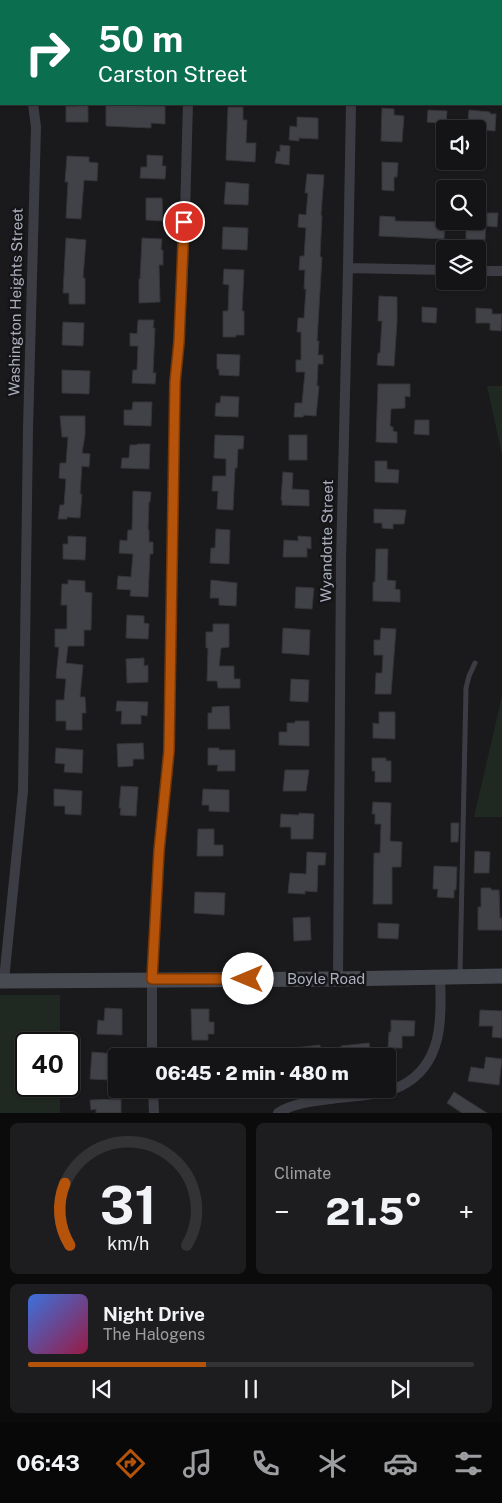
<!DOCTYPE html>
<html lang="en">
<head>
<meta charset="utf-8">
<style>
	body { margin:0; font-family:"Public Sans",sans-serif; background:#1d1d1f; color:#f1f3f6; height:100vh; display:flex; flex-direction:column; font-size:19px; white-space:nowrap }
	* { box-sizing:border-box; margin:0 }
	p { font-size:16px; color:#9d9ea1 }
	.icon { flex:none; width:28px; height:28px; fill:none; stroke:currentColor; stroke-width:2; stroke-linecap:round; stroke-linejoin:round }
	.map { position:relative; height:1113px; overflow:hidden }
	.panel { display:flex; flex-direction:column; gap:10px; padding:10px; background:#0b0b0c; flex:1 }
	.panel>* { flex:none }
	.banner { position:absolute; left:0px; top:0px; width:502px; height:105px; box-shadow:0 1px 4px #0004,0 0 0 1px #333335; background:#0b6e4f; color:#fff; overflow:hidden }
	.fabs { position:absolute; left:436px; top:120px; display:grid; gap:10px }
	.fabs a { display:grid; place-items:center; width:50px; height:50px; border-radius:5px; background:#141416; box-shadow:0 1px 4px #0004,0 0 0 1px #333335; font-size:25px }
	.speed { position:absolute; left:15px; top:1032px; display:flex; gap:10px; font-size:25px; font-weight:700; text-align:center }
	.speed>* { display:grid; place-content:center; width:65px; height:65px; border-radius:50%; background:#141416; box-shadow:0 1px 4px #0004,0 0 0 1px #333335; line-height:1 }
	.speed .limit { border:2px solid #111; border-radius:8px; background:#fff; color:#111 }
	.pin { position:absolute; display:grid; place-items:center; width:42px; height:42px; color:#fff; margin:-21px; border:2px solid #fff; border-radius:50%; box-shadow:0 1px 5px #0007 }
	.me { position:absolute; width:55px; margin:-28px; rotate:270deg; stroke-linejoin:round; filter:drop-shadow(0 0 4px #0008) }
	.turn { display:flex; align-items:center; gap:18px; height:105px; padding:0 15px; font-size:22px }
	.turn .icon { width:65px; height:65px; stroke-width:2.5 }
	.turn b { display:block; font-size:35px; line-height:42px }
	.big { font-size:38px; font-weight:800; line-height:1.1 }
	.panel .card { flex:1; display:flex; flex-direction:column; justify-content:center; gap:8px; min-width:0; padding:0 18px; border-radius:8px; background:#1d1d1f }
	.panel .dial { align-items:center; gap:0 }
	.dial svg { height:130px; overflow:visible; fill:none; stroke:#333335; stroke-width:7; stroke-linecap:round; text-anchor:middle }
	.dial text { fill:#f1f3f6; stroke:none }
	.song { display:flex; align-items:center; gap:15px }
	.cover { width:60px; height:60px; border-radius:8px; background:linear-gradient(135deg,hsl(220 70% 55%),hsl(340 70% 35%)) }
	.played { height:5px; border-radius:2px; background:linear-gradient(90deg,#b45309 40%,#333335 40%) }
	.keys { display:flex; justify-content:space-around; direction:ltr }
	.heat { display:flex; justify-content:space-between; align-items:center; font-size:28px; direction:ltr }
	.panel .tiles { flex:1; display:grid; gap:10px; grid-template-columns:1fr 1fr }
	.card:last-child { grid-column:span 2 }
	.trip { position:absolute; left:108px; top:1048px; width:288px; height:50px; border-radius:5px; background:#141416; box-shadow:0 1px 4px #0004,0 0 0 1px #333335; font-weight:800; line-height:50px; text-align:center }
	.dock { display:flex; height:80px; justify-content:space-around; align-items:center; background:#080809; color:#9d9ea1 }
	.dock .icon { width:35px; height:35px }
	.dock .on { color:#b45309 }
	.dock b { font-size:22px; color:#f1f3f6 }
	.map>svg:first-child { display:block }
</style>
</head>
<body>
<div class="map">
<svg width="502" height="1113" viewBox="0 0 502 1113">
	<rect width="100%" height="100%" fill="#1a1a1d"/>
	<path fill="#1f2821" d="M 487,386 L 502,386 L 502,455 Z
		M 502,696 L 502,817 L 474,817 Z
		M 0,995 L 60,995 L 60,1044 L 26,1044 L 26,1086 L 60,1086 L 60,1113 L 0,1113 Z"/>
	<path fill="#414247" stroke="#343439" d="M 77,104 L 88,104 L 88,122 L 66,122 L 66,106 L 77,106 Z
		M 106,105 L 165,106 L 165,124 L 151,123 L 151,128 L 106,126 Z
		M 228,107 L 243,107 L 243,120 L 247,120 L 246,143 L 256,143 L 255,162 L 226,160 Z
		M 382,108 L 394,109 L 394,115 L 404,116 L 402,142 L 381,141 Z
		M 428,110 L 447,111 L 446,124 L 427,122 Z
		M 469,110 L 490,112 L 490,114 L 496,114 L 495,131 L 481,130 L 481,124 L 468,123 Z
		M 297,117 L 318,118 L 318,139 L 299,138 L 299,141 L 289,140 L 290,126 L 297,127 Z
		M 280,145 L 290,146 L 289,165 L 275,163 L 277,151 L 280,152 Z
		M 147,155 L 163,156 L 162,166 L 166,166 L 165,179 L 140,178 L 141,167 L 147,167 Z
		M 67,156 L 89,157 L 89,162 L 98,163 L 97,181 L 84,180 L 81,219 L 66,218 L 68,182 L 65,182 Z
		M 382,162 L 398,163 L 397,177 L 394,177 L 394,191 L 382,190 Z
		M 307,174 L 324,175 L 321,215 L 322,216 L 320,257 L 322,257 L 317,341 L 319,341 L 318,355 L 323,355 L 323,364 L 318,364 L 317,386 L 319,386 L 316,416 L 304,415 L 303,417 L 294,417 L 295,403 L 302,403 L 305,372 L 296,372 L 296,360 L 301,360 L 301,332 L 297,332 L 298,318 L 304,318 L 306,289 L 304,289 L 305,270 L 299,270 L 300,256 L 304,256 L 306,228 L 298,227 L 299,214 L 306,215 L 308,193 L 305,193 Z
		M 226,182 L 249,184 L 248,205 L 224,204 Z
		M 146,198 L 162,198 L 163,221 L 146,220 Z
		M 487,213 L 498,213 L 497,227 L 487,226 Z
		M 380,216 L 395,217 L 395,221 L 445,222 L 444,239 L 379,236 Z
		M 466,221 L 486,221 L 485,240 L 466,239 Z
		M 223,227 L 248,228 L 247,250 L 222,249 Z
		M 66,238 L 86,240 L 83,278 L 85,278 L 85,304 L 69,304 L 69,293 L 63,293 Z
		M 142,238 L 162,239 L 161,250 L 163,250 L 163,265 L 159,265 L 160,302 L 139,303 L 139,279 L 140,279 Z
		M 224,269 L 244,270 L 242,311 L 244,311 L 244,335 L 236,335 L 236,337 L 223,337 L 223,311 L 228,311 L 229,285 L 223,284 Z
		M 379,296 L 397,297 L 397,322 L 394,366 L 377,365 L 378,353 L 380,353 L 382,321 L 378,321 Z
		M 422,307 L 437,308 L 436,323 L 422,322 Z
		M 476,308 L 492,309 L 492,314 L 502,314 L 501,331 L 490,330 L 490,323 L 476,323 Z
		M 138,320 L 154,320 L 153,328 L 155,328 L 153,373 L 156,373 L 155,384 L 132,383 L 133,370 L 137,370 L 138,346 L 130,346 L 130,333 L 137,334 Z
		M 63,322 L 84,323 L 83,346 L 62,345 Z
		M 217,354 L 240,355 L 239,376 L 219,375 L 219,369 L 217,369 Z
		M 62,370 L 90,371 L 89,394 L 62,393 Z
		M 378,384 L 410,384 L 410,397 L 405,396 L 405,408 L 391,409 L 390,426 L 393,427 L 393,431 L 397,432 L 397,443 L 376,442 Z
		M 221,396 L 239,397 L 238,417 L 215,416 L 216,403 L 220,403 Z
		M 133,402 L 152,402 L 151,426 L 124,425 L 124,410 L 132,410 Z
		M 60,416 L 85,416 L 85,435 L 82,453 L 90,454 L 89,467 L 82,466 L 80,494 L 82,494 L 80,518 L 67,517 L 67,519 L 58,519 L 60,505 L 64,505 L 66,479 L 59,478 L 60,463 L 66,463 L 68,437 L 62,437 Z
		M 415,420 L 429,420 L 429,435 L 414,434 Z
		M 215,435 L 244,436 L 243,449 L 238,449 L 237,468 L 235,468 L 233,510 L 217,509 L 218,491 L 212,491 L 213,476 L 226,476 L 226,459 L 214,458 Z
		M 289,435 L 307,435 L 307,460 L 289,460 Z
		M 137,444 L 150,444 L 149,469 L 121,468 L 122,458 L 129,458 L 130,445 L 137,445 Z
		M 375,461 L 387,461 L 387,469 L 399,470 L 398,483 L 375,482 Z
		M 283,472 L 293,473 L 292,489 L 309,490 L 309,506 L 282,505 L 282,500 L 281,500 Z
		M 133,491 L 151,492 L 150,502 L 149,502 L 148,530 L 149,530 L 149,542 L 153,542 L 153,554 L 150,554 L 148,597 L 130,596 L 131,590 L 117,589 L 118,576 L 131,577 L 133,554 L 119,553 L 120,540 L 127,541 L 128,530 L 132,530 Z
		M 374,509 L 406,510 L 404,524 L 393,524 L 393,529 L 382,528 L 382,523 L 374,523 Z
		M 216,529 L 230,530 L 229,564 L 210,563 L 211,548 L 215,548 Z
		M 68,536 L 86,537 L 85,560 L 63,559 L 63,544 L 68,544 Z
		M 298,536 L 311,537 L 311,549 L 307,548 L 307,557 L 283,557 L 284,540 L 298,541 Z
		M 376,549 L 388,549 L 387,580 L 396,581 L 395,589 L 400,590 L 400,602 L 373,601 L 373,582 L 375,582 Z
		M 68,580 L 85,581 L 85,592 L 92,593 L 91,630 L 84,630 L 84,646 L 68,646 L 66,663 L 83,665 L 80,697 L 85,697 L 86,713 L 82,713 L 82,730 L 66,730 L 66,721 L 56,721 L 56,700 L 64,700 L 66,679 L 56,678 L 59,647 L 55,647 L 55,629 L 67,629 L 67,605 L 61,605 L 62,584 L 68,584 Z
		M 211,580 L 237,583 L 236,606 L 219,605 L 219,598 L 210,598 Z
		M 296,587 L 314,588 L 312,609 L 295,608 Z
		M 127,615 L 144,616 L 144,623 L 149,624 L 148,639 L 126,638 Z
		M 213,624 L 229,624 L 229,647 L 221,648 L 219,666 L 234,666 L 234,679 L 240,679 L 240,688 L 218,688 L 217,681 L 207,681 L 208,648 L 206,648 L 206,632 L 213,632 Z
		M 283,628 L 310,630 L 309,655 L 282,653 Z
		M 381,628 L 396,629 L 391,694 L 375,694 L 376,673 L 382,673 L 383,655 L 374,655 L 374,640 L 380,640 Z
		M 144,658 L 144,666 L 148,665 L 148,682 L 127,683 L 126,659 Z
		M 291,679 L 309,680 L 308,702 L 290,701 Z
		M 117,701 L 148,702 L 147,716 L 141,715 L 141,724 L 121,724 L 122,711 L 116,711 Z
		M 229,706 L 230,729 L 208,729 L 208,713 L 212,713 L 212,707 Z
		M 379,712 L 395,712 L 395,739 L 373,738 L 373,723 L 379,724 Z
		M 295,721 L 309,721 L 309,746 L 279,745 L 279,732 L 287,732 L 287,723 L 295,723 Z
		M 143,743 L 144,759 L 133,759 L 133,766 L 118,767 L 117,744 Z
		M 56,748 L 83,750 L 82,773 L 64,772 L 65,764 L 55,763 Z
		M 208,748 L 219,748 L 219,750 L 235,750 L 235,771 L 217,771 L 218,765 L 208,765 Z
		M 372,758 L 386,758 L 386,761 L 391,761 L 391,782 L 375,782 L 375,771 L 372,771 Z
		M 285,770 L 309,770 L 306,791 L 283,791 Z
		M 121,786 L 138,787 L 136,816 L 120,815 L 121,808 L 119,808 Z
		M 54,789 L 82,791 L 81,815 L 65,814 L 65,806 L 54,806 Z
		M 203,789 L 229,790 L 229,812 L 209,811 L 209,805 L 202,805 Z
		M 373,802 L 391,803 L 390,841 L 402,842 L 401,867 L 392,867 L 392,904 L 373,904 L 374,853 L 380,853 L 381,824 L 375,824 L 375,814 L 372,814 Z
		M 299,813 L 314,814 L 313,839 L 291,839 L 291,827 L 280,827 L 281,814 L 299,815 Z
		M 451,823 L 459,823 L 458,842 L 451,842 Z
		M 198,829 L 214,829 L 214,845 L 223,845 L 223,856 L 197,856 Z
		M 475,851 L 490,852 L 489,873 L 474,873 Z
		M 307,852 L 326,853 L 325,865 L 318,865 L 317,892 L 305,891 L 305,894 L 288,893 L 290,873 L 306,874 Z
		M 434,866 L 457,867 L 456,890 L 454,890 L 454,898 L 437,897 L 438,889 L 433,889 Z
		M 481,888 L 491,888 L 491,890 L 499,890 L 500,918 L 502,918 L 502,930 L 478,930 L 478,907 L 481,907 Z
		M 195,892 L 225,893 L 224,915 L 194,913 Z
		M 310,917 L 311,940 L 294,941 L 293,918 Z
		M 378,923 L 399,924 L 398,939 L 378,938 Z
		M 105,1008 L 122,1009 L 122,1035 L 97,1034 L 98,1020 L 104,1021 Z
		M 191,1009 L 209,1009 L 209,1022 L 214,1022 L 214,1034 L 208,1034 L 208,1040 L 192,1040 Z
		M 480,1010 L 502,1011 L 502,1038 L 492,1037 L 493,1026 L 479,1026 Z
		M 391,1020 L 415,1021 L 414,1036 L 402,1036 L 402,1048 L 388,1048 L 389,1032 L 391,1032 Z
		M 369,1043 L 371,1056 L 342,1056 L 341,1046 Z
		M 320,1045 L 321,1056 L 294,1056 L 294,1048 Z
		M 92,1052 L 116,1054 L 116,1067 L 111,1066 L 110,1080 L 90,1079 Z
		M 486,1057 L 502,1059 L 499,1085 L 468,1081 L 471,1067 L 484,1069 Z
		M 454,1092 L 487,1113 L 462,1113 L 447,1103 Z
		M 121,1099 L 121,1113 L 96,1113 L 96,1109 L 91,1110 L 90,1100 Z"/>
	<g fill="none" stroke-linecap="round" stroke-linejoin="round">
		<path stroke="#3c3d44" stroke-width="5" d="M 460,974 L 466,688 L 469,676 L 475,663"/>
		<path stroke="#3c3d44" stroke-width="10" d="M 28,1 L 28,0
			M 501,81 L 502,81
			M 348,268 L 445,270
			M 478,271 L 502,271
			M 338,979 L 341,561 L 348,268 L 351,104
			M 4,980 L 23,791 L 28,429 L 36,127 L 33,104
			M 152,1056 L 152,979 L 159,851 L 169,751 L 175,382 C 185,290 185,196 188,104
			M 153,1089 L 154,1113
			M 278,1113 C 295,1102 317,1101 337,1098 C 357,1096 382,1095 401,1086 C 443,1065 442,1018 440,978"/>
		<path stroke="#484a52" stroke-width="15" d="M 0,981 L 338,979 L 502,976"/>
	</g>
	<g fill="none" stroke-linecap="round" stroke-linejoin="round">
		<g stroke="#753606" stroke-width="12">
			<path id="route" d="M 184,222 L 179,342 L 175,382 L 169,751 L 159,851 L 152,979 L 248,979"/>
		</g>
		<use href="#route" stroke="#b45309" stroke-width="9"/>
	</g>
	<g text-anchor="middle" stroke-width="5" stroke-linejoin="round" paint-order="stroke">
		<g font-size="15" fill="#abafbd" stroke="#151518">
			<text transform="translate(16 302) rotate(-89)" y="5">Washington Heights Street</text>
			<text transform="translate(327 541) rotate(-89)" y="5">Wyandotte Street</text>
			<text x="326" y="984">Boyle Road</text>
		</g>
	</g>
</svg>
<div class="fabs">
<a><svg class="icon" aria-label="sound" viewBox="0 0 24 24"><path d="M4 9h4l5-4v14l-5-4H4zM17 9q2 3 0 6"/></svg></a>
<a><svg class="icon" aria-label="search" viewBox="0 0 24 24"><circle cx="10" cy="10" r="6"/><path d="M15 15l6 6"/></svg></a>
<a><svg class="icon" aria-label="layers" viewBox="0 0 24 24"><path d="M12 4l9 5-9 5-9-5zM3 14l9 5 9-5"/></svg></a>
</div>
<div class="speed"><div class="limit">40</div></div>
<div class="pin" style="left:184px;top:222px;background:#d93025"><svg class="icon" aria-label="arrive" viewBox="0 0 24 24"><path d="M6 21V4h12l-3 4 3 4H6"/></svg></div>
<svg class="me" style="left:248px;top:979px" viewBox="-20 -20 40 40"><circle r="19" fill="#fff"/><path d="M0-13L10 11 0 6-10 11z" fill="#b45309"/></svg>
<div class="trip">06:45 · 2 min · 480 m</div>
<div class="banner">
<div class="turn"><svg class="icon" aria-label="right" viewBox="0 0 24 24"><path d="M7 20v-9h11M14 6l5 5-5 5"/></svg><div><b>50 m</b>Carston Street</div></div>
</div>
</div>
<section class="panel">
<div class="tiles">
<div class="card dial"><svg viewBox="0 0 100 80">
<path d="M14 69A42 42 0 1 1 86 69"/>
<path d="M14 69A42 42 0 0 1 11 31" stroke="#b45309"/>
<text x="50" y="56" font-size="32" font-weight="700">31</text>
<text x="50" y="72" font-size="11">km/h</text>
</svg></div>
<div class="card"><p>Climate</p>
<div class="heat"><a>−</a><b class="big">21.5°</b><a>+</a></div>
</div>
<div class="card">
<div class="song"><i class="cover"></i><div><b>Night Drive</b><p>The Halogens</p></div></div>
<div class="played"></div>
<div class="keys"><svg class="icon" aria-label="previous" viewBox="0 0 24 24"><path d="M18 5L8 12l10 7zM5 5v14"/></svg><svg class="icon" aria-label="pause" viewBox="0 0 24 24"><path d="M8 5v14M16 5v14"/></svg><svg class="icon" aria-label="next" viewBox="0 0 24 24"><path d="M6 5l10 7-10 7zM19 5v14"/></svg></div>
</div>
</div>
</section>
<nav class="dock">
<b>06:43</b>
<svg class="icon on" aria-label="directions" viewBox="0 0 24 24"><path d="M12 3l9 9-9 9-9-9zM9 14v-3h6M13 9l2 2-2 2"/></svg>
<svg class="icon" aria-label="music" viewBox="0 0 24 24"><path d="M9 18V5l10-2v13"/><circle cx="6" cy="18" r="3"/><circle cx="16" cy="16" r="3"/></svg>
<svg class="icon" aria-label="phone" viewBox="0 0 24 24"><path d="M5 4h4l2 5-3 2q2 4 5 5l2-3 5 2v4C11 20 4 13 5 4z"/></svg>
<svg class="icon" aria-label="climate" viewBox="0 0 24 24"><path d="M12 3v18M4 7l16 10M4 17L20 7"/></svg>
<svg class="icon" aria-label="car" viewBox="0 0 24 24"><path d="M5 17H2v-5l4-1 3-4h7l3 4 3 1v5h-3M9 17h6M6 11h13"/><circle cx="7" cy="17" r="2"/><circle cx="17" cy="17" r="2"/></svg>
<svg class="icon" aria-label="filters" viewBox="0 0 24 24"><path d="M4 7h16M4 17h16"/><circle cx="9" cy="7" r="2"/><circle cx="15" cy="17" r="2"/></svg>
</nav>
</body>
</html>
